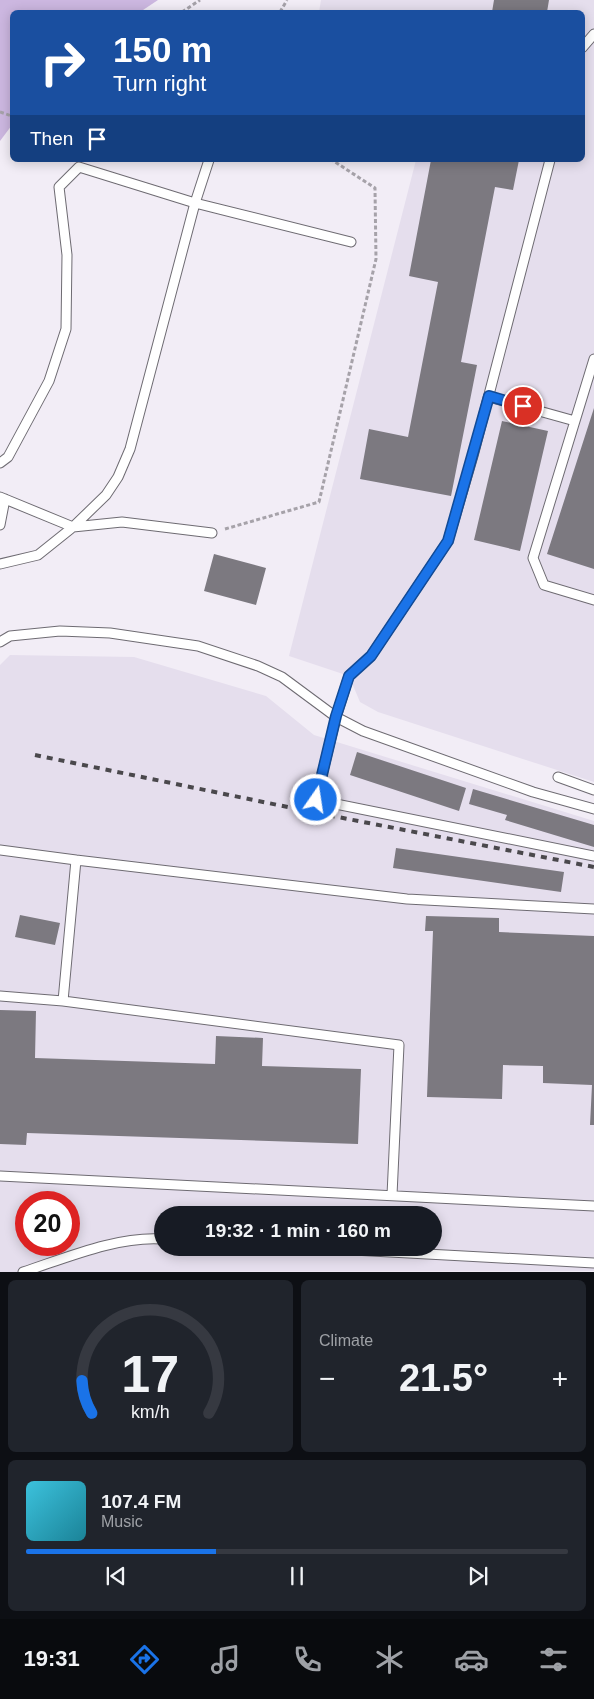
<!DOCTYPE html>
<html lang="en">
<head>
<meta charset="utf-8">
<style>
	body { margin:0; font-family:Arial,sans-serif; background:#20242c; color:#f1f3f6; height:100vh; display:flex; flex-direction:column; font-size:19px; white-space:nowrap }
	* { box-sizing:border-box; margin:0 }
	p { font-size:16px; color:#9ea1a6 }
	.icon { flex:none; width:28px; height:28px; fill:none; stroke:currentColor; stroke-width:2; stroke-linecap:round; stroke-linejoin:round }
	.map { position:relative; height:1272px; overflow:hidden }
	.sheet { display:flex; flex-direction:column; gap:8px; padding:8px; background:#0d0f14; flex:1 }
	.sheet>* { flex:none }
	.guide { position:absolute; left:10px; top:10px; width:575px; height:152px; border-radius:8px; box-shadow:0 2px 12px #0003; background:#1a4fa0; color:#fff; overflow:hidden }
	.speed { position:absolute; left:15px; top:1191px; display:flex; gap:10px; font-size:25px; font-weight:700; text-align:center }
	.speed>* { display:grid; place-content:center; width:65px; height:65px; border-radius:50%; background:#171b24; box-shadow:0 2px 12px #0003; line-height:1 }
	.speed .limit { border:8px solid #d22; background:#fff; color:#111 }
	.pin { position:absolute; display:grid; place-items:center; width:42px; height:42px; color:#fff; margin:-21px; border:2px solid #fff; border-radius:50%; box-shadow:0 1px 5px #0007 }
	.me { position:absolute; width:55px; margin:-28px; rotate:13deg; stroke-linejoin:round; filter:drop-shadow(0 0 4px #0008) }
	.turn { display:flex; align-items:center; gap:18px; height:105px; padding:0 20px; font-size:22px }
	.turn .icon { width:65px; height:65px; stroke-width:2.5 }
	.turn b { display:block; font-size:35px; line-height:42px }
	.then { display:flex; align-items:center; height:48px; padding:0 20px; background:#0003; gap:10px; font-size:19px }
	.big { font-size:38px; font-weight:700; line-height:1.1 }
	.sheet .widget { flex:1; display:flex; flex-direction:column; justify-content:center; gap:8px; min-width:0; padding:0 18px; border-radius:8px; background:#20242c }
	.sheet .dial { align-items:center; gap:0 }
	.dial svg { height:130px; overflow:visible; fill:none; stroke:#363941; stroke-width:7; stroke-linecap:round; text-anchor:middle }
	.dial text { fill:#f1f3f6; stroke:none }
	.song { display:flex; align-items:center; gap:15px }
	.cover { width:60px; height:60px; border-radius:8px; background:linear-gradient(135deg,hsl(190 70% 55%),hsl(190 70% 35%)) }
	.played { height:5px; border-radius:2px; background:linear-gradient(90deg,#1a73e8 35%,#363941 35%) }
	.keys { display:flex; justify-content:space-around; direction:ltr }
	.heat { display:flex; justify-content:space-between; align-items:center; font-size:28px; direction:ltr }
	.sheet .tiles { flex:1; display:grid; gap:8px; grid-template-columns:1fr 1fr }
	.widget:last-child { grid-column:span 2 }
	.trip { position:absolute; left:154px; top:1206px; width:288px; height:50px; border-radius:25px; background:#171b24; box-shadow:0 2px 12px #0003; font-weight:700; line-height:50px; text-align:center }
	.dock { display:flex; height:80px; justify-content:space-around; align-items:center; background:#090b0e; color:#9ea1a6 }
	.dock .icon { width:35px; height:35px }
	.dock .current { color:#1a73e8 }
	.dock b { font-size:22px; color:#f1f3f6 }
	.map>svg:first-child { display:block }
</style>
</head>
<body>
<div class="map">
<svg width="594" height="1272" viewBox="0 0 594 1272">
	<rect width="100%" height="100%" fill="#f2edf6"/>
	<path fill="#e5deed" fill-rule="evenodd" d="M 321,0 L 594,0 L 594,782 L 378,712 L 360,702 L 349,676 L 289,656 L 416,160 L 582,160 L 582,12 L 319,12 Z
		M 10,655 L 134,657 L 266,696 L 314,735 L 594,821 L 594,1271 L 0,1272 L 0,665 ZM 26,1202 L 69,1202 L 69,1245 L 26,1245 ZM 162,1215 L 432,1215 L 432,1248 L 162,1248 Z"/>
	<path fill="#ccb7e0" d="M 0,0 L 158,0 L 140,12 L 12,12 L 12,125 L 0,141 Z"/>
	<path fill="#7c7980" d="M 494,0 L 549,0 L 547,12 L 492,12 Z
		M 431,160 L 519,160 L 513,190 L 495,187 L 461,362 L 477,365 L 451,496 L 360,479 L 369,429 L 408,437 L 438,282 L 409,276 Z
		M 594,408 L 594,569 L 547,554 Z
		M 502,421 L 548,431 L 520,551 L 474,540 Z
		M 214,554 L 266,568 L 256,605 L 204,591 Z
		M 357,752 L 466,788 L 459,811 L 350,775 Z
		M 473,789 L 594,825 L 594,847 L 505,820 L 507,815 L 469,804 Z
		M 396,848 L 564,872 L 561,892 L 393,868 Z
		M 20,915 L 60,923 L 55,945 L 15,937 Z
		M 426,916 L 499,918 L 499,932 L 594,936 L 594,1125 L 590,1125 L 592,1085 L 543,1083 L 543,1066 L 503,1065 L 502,1099 L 427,1097 L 433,931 L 425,931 Z
		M 0,1010 L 36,1011 L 35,1058 L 215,1064 L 216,1036 L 263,1038 L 262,1066 L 361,1069 L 358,1144 L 27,1133 L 26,1145 L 0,1144 Z"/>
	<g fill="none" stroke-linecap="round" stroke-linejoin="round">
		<g stroke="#6e6b72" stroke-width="11">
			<path id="service" d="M 582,48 L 594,34
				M 550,160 L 473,456 L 448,541 L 371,656 L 349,676 L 336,717 L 316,800 L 594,856
				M 594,359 L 533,558 L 544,585 L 594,600
				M 489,397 L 575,421
				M 0,463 L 8,457 L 49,381 L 66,329 L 67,255 L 59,187 L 79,167 L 195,203 L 351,242
				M 0,497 L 73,527 L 122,522 L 212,533
				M 0,525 L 5,499
				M 0,564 L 38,555 L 73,527 L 106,495 L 118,477 L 130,449 L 195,203 L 209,160
				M 0,642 L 10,636 L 60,631 L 110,633 L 198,646 L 258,666 L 282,677 L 336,717 L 363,731 L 533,792 L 594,809
				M 558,777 L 594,790
				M 0,850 L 76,860 L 63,1001
				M 76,860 L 407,899 L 594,909
				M 0,996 L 63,1001 L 399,1045 L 392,1195
				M 0,1176 L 594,1206
				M 316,1248 L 594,1263
				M 23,1272 C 66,1258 117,1236 162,1239"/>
		</g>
		<path stroke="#a6a2a9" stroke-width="3" stroke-dasharray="4 2.5" stroke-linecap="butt" d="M 182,12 L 200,0
			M 280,12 L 287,0
			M 0,112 L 12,116
			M 225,529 L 319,502 L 376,259 L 375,188 L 332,160"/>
		<use href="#service" stroke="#fff" stroke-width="9"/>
		<path stroke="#4a484c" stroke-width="4" stroke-dasharray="6 6" stroke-linecap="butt" d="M 35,755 L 307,811 L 594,867"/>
	</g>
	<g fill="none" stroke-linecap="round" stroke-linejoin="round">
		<g stroke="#114b97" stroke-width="12">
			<path id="route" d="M 316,800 L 336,716 L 349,676 L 371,656 L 448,541 L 489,396 L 523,406"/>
		</g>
		<use href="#route" stroke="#1a73e8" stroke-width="9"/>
	</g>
</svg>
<div class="speed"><div class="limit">20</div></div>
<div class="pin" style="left:523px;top:406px;background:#d93025"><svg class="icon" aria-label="arrive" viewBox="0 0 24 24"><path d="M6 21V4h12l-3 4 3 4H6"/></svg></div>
<svg class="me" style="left:316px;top:800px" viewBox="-20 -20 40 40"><circle r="17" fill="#1a73e8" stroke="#fff" stroke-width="3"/><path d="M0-11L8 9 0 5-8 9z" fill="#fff"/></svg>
<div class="trip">19:32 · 1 min · 160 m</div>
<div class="guide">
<div class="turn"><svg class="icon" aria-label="right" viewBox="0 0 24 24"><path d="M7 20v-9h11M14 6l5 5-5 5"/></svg><div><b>150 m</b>Turn right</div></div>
<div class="then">Then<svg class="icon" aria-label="arrive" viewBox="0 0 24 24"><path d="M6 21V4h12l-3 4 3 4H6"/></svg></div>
</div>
</div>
<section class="sheet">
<div class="tiles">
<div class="widget dial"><svg viewBox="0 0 100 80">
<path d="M14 69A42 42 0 1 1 86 69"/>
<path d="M14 69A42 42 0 0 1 8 49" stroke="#1a73e8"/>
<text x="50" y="56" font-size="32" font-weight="700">17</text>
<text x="50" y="72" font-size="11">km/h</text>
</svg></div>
<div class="widget"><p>Climate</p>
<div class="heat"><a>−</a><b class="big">21.5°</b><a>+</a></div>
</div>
<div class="widget">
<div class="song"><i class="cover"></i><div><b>107.4 FM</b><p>Music</p></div></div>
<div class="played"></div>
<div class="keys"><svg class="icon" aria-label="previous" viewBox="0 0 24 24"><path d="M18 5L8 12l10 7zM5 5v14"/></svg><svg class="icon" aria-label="pause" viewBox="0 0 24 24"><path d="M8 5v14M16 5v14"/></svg><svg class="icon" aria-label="next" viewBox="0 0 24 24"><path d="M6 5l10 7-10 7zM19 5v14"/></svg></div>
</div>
</div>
</section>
<nav class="dock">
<b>19:31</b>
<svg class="icon current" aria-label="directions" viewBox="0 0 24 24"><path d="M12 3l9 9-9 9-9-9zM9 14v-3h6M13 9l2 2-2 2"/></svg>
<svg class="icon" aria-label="music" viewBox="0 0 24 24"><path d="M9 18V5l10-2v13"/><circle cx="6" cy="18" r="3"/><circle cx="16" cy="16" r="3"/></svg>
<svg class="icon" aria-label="phone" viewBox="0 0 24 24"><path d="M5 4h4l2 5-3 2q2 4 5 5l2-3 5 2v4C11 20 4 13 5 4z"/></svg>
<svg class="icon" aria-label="climate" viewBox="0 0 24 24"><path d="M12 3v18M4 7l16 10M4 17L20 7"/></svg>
<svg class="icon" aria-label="car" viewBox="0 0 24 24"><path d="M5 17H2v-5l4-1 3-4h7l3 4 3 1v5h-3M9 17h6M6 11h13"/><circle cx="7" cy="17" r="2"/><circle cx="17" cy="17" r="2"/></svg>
<svg class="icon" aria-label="filters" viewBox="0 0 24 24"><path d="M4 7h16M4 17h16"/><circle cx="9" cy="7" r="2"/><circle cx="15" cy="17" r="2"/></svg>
</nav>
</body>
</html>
